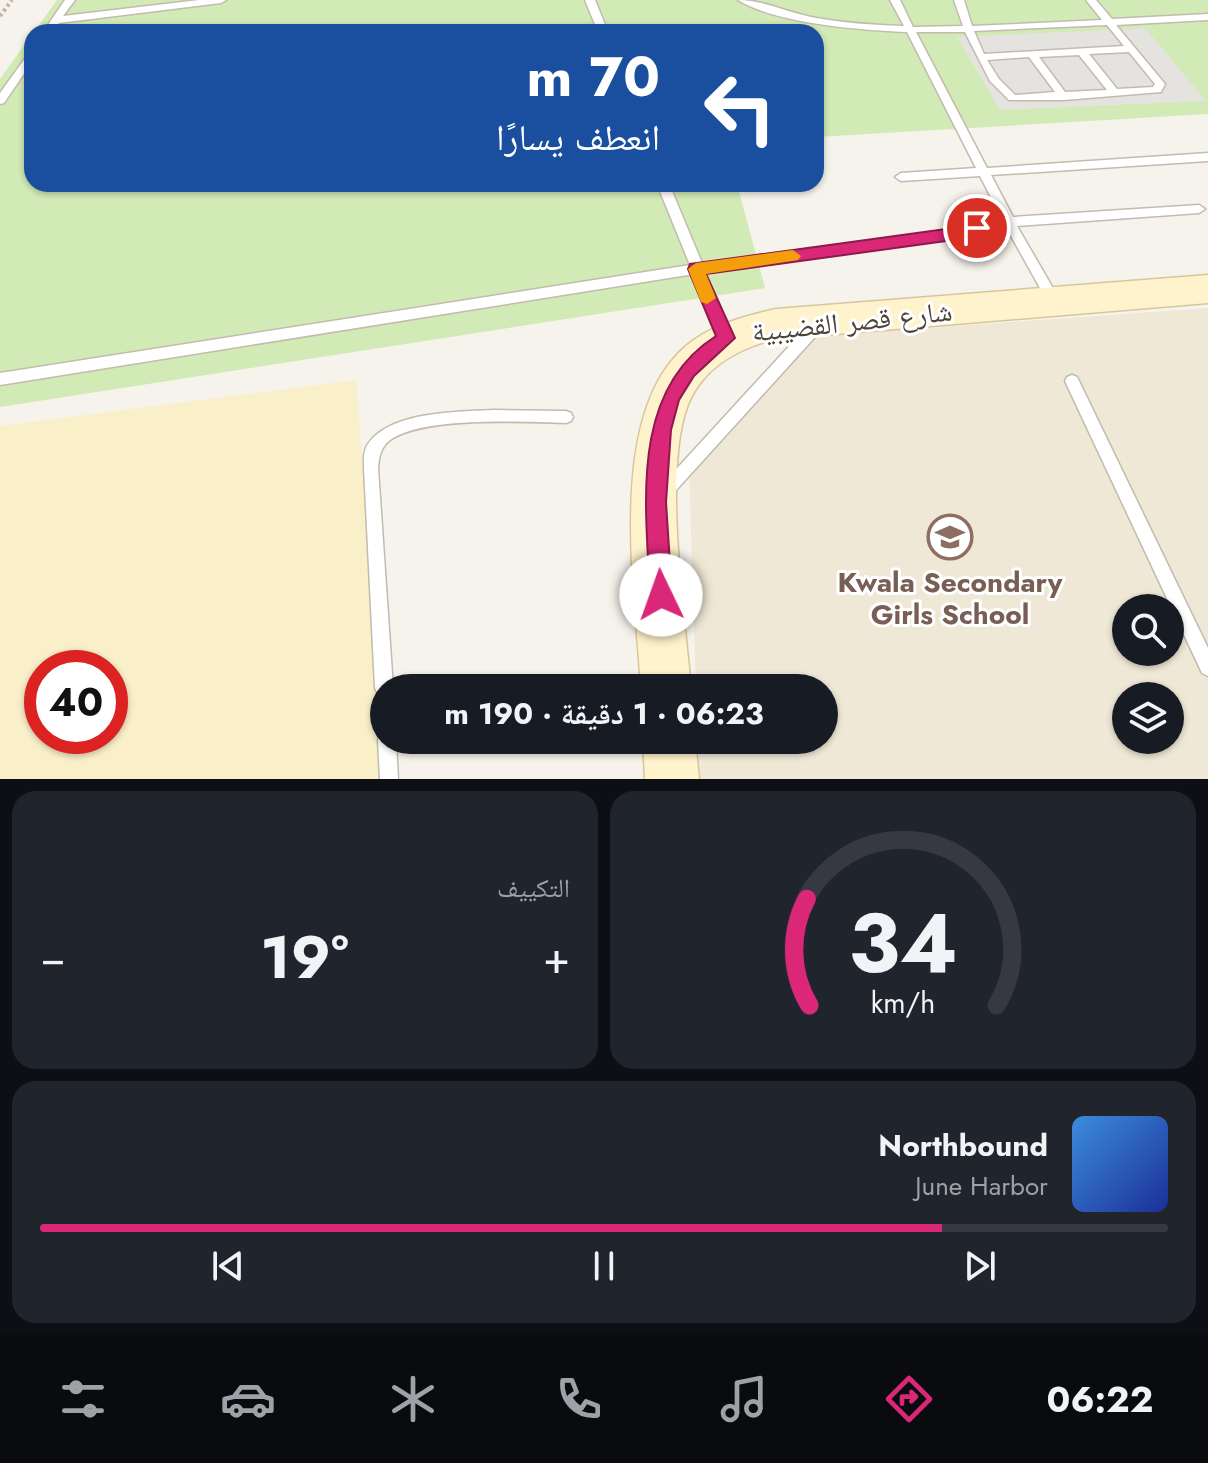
<!DOCTYPE html>
<html lang="ar">
<head>
<meta charset="utf-8">
<style>
	body { margin:0; font-family:Jost,"Noto Naskh Arabic",sans-serif; background:#20242c; color:#f1f3f6; direction:rtl; height:100vh; display:flex; flex-direction:column; font-size:30px; white-space:nowrap }
	* { box-sizing:border-box; margin:0 }
	p { font-size:26px; color:#9ea1a6 }
	.icon { flex:none; width:44px; height:44px; fill:none; stroke:currentColor; stroke-width:2; stroke-linecap:round; stroke-linejoin:round }
	.map { position:relative; height:779px; overflow:hidden; direction:ltr }
	.side { display:flex; flex-direction:column; gap:12px; padding:12px; background:#0d0f14; flex:1 }
	.side>* { flex:none }
	.top-card { position:absolute; left:24px; top:24px; width:800px; height:168px; border-radius:24px; box-shadow:0 2px 6px #0004; direction:rtl; background:#1a4fa0; color:#fff; overflow:hidden }
	.buttons { position:absolute; left:1112px; top:594px; display:grid; gap:16px }
	.buttons a { display:grid; place-items:center; width:72px; height:72px; border-radius:50%; background:#171b24; box-shadow:0 2px 6px #0004; font-size:40px }
	.speed { position:absolute; left:24px; top:650px; display:flex; gap:16px; font-size:40px; font-weight:700; text-align:center }
	.speed>* { display:grid; place-content:center; width:104px; height:104px; border-radius:50%; background:#171b24; box-shadow:0 2px 6px #0004; line-height:1 }
	.speed .limit { border:12px solid #d22; background:#fff; color:#111 }
	.pin { position:absolute; display:grid; place-items:center; width:68px; height:68px; color:#fff; margin:-34px; border:4px solid #fff; border-radius:50%; box-shadow:0 2px 8px #0007 }
	.me { position:absolute; width:88px; margin:-44px; rotate:357deg; stroke-linejoin:round; filter:drop-shadow(0 0 6px #0008) }
	.turn { display:flex; align-items:center; gap:28px; height:168px; padding:0 32px; font-size:36px }
	.turn .icon { width:104px; height:104px; stroke-width:2.5 }
	.turn b { display:block; font-size:56px; line-height:68px }
	.big { font-size:60px; font-weight:700; line-height:1.1 }
	.side .widget { flex:1; display:flex; flex-direction:column; justify-content:center; gap:12px; min-width:0; padding:0 28px; border-radius:24px; background:#20242c }
	.side .dial { align-items:center; gap:0 }
	.dial svg { height:208px; overflow:visible; fill:none; stroke:#363941; stroke-width:7; stroke-linecap:round; text-anchor:middle }
	.dial text { fill:#f1f3f6; stroke:none }
	.song { display:flex; align-items:center; gap:24px }
	.cover { width:96px; height:96px; border-radius:12px; background:linear-gradient(135deg,hsl(210 70% 55%),hsl(230 70% 35%)) }
	.played { height:8px; border-radius:4px; background:linear-gradient(90deg,#db2777 80%,#363941 80%) }
	.keys { display:flex; justify-content:space-around; direction:ltr }
	.heat { display:flex; justify-content:space-between; align-items:center; font-size:44px; direction:ltr }
	.side .tiles { flex:1; display:grid; gap:12px; grid-template-columns:1fr 1fr }
	.widget:last-child { grid-column:span 2 }
	.trip { position:absolute; left:370px; top:674px; width:468px; height:80px; border-radius:40px; background:#171b24; box-shadow:0 2px 6px #0004; font-weight:700; line-height:80px; text-align:center; direction:rtl }
	.dock { display:flex; height:128px; justify-content:space-around; align-items:center; background:#090b0e; color:#9ea1a6 }
	.dock .icon { width:56px; height:56px }
	.dock .on { color:#db2777 }
	.dock b { font-size:36px; color:#f1f3f6 }
	.map>svg:first-child { display:block }
</style>
</head>
<body>
<div class="map">
<svg width="1208" height="779" viewBox="0 0 1208 779">
	<rect width="100%" height="100%" fill="#f6f3ec"/>
	<path fill="#efe8d6" fill-rule="evenodd" d="M 1208,308 L 1208,779 L 698,779 L 697,740 L 824,740 L 824,688 L 696,688 L 689,466 L 816,336 ZM 1126,608 L 1170,608 L 1170,652 L 1126,652 ZM 1126,696 L 1170,696 L 1170,740 L 1126,740 Z"/>
	<path fill="#d2eab5" d="M 57,0 L 1208,0 L 1208,114 L 816,137 L 816,32 L 34,32 Z
		M 32,34 L 32,184 L 737,184 L 765,288 L 0,407 L 0,79 Z"/>
	<path fill="#f9efc9" fill-rule="evenodd" d="M 356,380 L 386,779 L 0,779 L 0,426 ZM 42,668 L 110,668 L 110,736 L 42,736 Z"/>
	<path fill="#e5e3e0" d="M 1145,28 L 1206,101 L 1000,110 L 957,37 Z"/>
	<g fill="none" stroke-linecap="round" stroke-linejoin="round">
		<g stroke="#c2bbae" stroke-width="3">
			<path id="lane" d="M 65,0 L 75,0 L 63,16 L 199,0 L 226,0 L 221,3 L 59,23 L 53,32 L 43,32 Z
				M 585,0 L 595,0 L 608,32 L 598,32 Z
				M 738,0 C 763,0 787,12 811,17 C 842,23 873,25 904,26 L 890,0 L 900,0 L 913,27 L 963,26 L 954,0 L 964,0 L 972,26 L 1102,20 L 1086,0 L 1096,0 L 1112,19 L 1208,14 L 1208,20 L 1116,25 L 1165,84 L 1161,92 L 1064,100 L 1009,100 L 990,81 L 965,32 L 916,32 L 987,168 L 1208,153 L 1208,161 L 991,175 L 1013,217 L 1199,205 L 1205,209 L 1199,213 L 1017,226 L 1061,302 L 1055,307 L 1050,306 L 1006,227 L 946,239 L 705,272 L 733,338 L 726,343 L 719,338 L 694,274 L 0,385 L 0,373 L 690,265 L 657,184 L 669,184 L 702,263 L 946,231 L 1002,219 L 980,176 L 901,181 L 895,177 L 901,173 L 976,168 L 907,32 C 861,30 777,24 738,0 ZM 1107,25 L 1124,46 L 984,54 L 974,31 ZM 1129,52 L 1155,84 L 1153,87 L 1117,89 L 1089,54 ZM 1079,55 L 1107,90 L 1065,92 L 1039,57 ZM 1029,57 L 1055,92 L 1015,95 L 999,79 L 987,60 Z
				M 32,52 L 32,62 L 4,103 L 0,104 L 0,93 L 29,53 Z
				M 820,317 L 827,322 L 825,326 L 669,498 L 664,500 L 659,498 L 656,493 L 659,488 L 815,318 Z
				M 1072,375 L 1077,377 L 1208,648 L 1208,676 L 1202,673 L 1065,381 L 1067,377 Z
				M 493,410 L 566,411 L 571,413 L 573,417 L 571,421 L 566,423 C 524,422 425,416 390,440 C 380,448 379,457 378,468 L 393,688 L 384,688 L 384,697 L 378,694 L 375,688 L 364,468 C 364,460 363,451 368,444 C 391,411 457,412 493,410 Z
				M 384,732 L 384,740 L 396,740 L 398,779 L 380,779 L 378,740 L 380,733 Z"/>
		</g>
		<g stroke="#d6c79b" stroke-width="3">
			<path id="secondary" d="M 1208,275 L 1208,303 L 776,339 C 743,347 709,364 692,396 C 660,456 685,618 691,688 L 641,688 C 636,593 605,415 686,346 C 711,325 745,316 776,309 Z
				M 643,740 L 695,740 L 699,779 L 645,779 Z"/>
		</g>
		<path stroke="#c4b79f" stroke-width="4" stroke-dasharray="3 3" stroke-linecap="butt" d="M 0,16 L 12,0"/>
		<use href="#lane" fill="#fff" fill-rule="evenodd"/>
		<use href="#secondary" fill="#fff3cd" fill-rule="evenodd"/>
	</g>
	<path fill="#db2777" stroke="#8e194d" stroke-width="2" d="M 977,222 L 982,224 L 982,232 L 946,241 L 706,274 L 735,338 L 694,376 L 679,400 L 671,430 L 666,502 L 672,595 L 669,603 L 661,606 L 654,603 L 650,595 C 646,506 629,391 716,336 L 688,269 L 690,264 L 946,229 Z"/>
	<path fill="#f59e0b" d="M 793,250 L 801,256 L 798,260 L 706,274 L 716,298 L 707,304 L 701,302 L 688,269 L 696,263 Z"/>
	<defs>
		<g id="school-ring" transform="scale(2.3)"><circle r="9.5" fill="#fff" stroke="#8d6e63" stroke-width="1.5"/><path d="M0-5L7-2L0 1L-7-2ZM-4 1L0 2.5L4 1V4Q0 6-4 4Z" fill="#8d6e63"/></g>
	</defs>
	<g fill-rule="evenodd">
		<use href="#school-ring" x="950" y="537"/>
	</g>
	<g text-anchor="middle" stroke-width="6" stroke-linejoin="round" paint-order="stroke">
		<g font-size="28" fill="#4b4439" stroke="#fff">
			<text transform="translate(852 321) rotate(-6)" y="10">شارع قصر القضيبية</text>
		</g>
		<g font-size="28" font-weight="bold" fill="#785e54" stroke="#fff">
			<text x="950" y="592">Kwala Secondary<tspan x="950" dy="32">Girls School</tspan></text>
		</g>
	</g>
</svg>
<div class="buttons">
<a><svg class="icon" aria-label="search" viewBox="0 0 24 24"><circle cx="10" cy="10" r="6"/><path d="M15 15l6 6"/></svg></a>
<a><svg class="icon" aria-label="layers" viewBox="0 0 24 24"><path d="M12 4l9 5-9 5-9-5zM3 14l9 5 9-5"/></svg></a>
</div>
<div class="speed"><div class="limit">40</div></div>
<div class="pin" style="left:977px;top:228px;background:#d93025"><svg class="icon" aria-label="arrive" viewBox="0 0 24 24"><path d="M6 21V4h12l-3 4 3 4H6"/></svg></div>
<svg class="me" style="left:661px;top:595px" viewBox="-20 -20 40 40"><circle r="19" fill="#fff"/><path d="M0-13L10 11 0 6-10 11z" fill="#db2777"/></svg>
<div class="trip">06:23 · 1 دقيقة · 190 m</div>
<div class="top-card">
<div class="turn"><svg class="icon" aria-label="left" viewBox="0 0 24 24"><path d="M17 20v-9H6M10 6l-5 5 5 5"/></svg><div><b>70 m</b>انعطف يسارًا</div></div>
</div>
</div>
<section class="side">
<div class="tiles">
<div class="widget dial"><svg viewBox="0 0 100 80">
<path d="M14 69A42 42 0 1 1 86 69"/>
<path d="M14 69A42 42 0 0 1 13 28" stroke="#db2777"/>
<text x="50" y="56" font-size="32" font-weight="700">34</text>
<text x="50" y="72" font-size="11">km/h</text>
</svg></div>
<div class="widget"><p>التكييف</p>
<div class="heat"><a>−</a><b class="big">19°</b><a>+</a></div>
</div>
<div class="widget">
<div class="song"><i class="cover"></i><div><b>Northbound</b><p>June Harbor</p></div></div>
<div class="played"></div>
<div class="keys"><svg class="icon" aria-label="previous" viewBox="0 0 24 24"><path d="M18 5L8 12l10 7zM5 5v14"/></svg><svg class="icon" aria-label="pause" viewBox="0 0 24 24"><path d="M8 5v14M16 5v14"/></svg><svg class="icon" aria-label="next" viewBox="0 0 24 24"><path d="M6 5l10 7-10 7zM19 5v14"/></svg></div>
</div>
</div>
</section>
<nav class="dock">
<b>06:22</b>
<svg class="icon on" aria-label="directions" viewBox="0 0 24 24"><path d="M12 3l9 9-9 9-9-9zM9 14v-3h6M13 9l2 2-2 2"/></svg>
<svg class="icon" aria-label="music" viewBox="0 0 24 24"><path d="M9 18V5l10-2v13"/><circle cx="6" cy="18" r="3"/><circle cx="16" cy="16" r="3"/></svg>
<svg class="icon" aria-label="phone" viewBox="0 0 24 24"><path d="M5 4h4l2 5-3 2q2 4 5 5l2-3 5 2v4C11 20 4 13 5 4z"/></svg>
<svg class="icon" aria-label="climate" viewBox="0 0 24 24"><path d="M12 3v18M4 7l16 10M4 17L20 7"/></svg>
<svg class="icon" aria-label="car" viewBox="0 0 24 24"><path d="M5 17H2v-5l4-1 3-4h7l3 4 3 1v5h-3M9 17h6M6 11h13"/><circle cx="7" cy="17" r="2"/><circle cx="17" cy="17" r="2"/></svg>
<svg class="icon" aria-label="filters" viewBox="0 0 24 24"><path d="M4 7h16M4 17h16"/><circle cx="9" cy="7" r="2"/><circle cx="15" cy="17" r="2"/></svg>
</nav>
</body>
</html>
